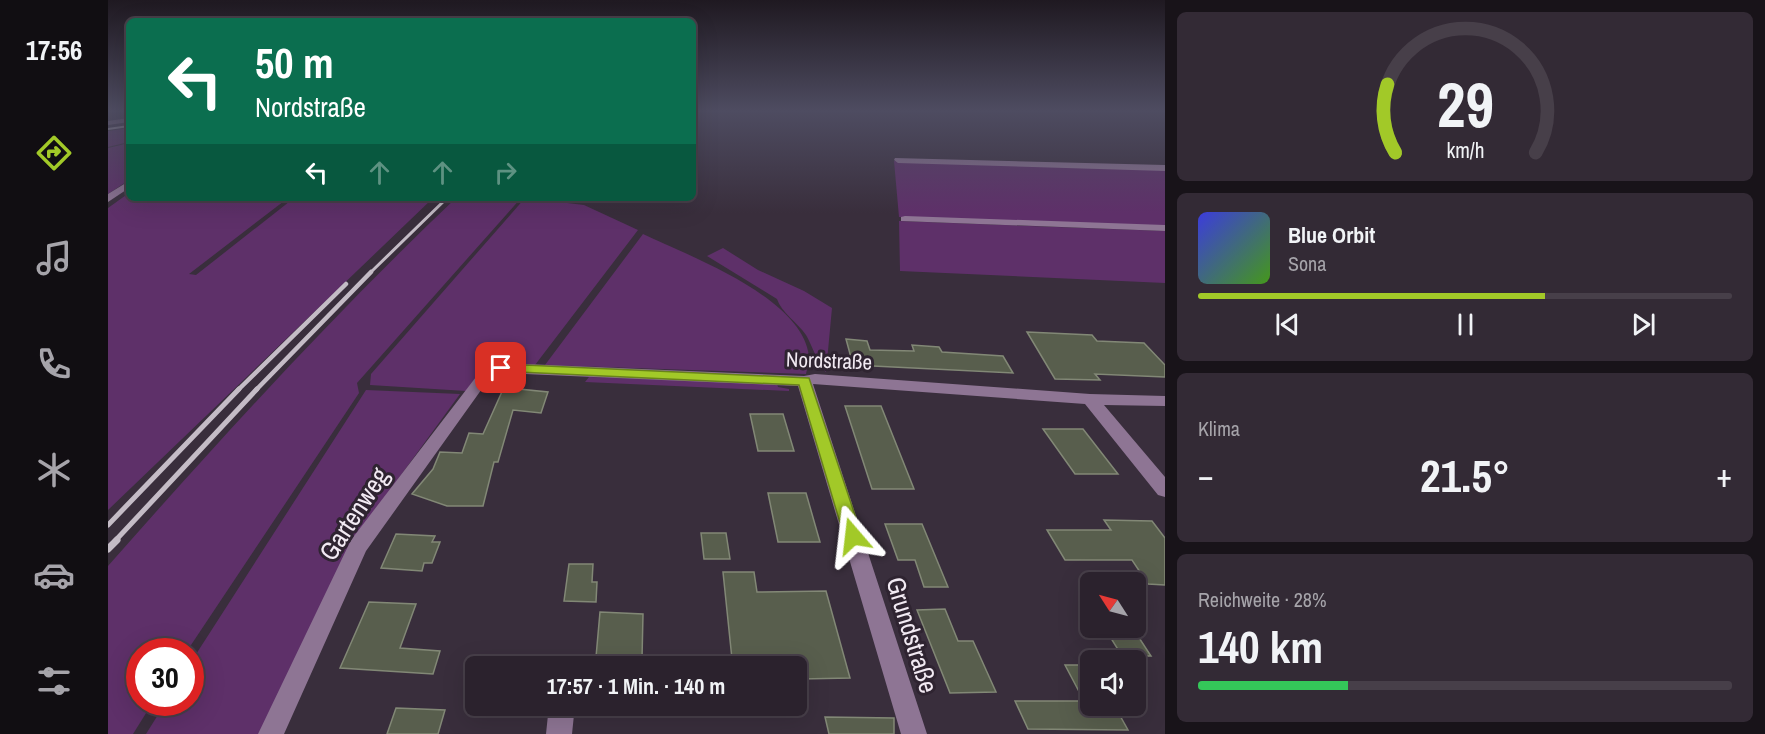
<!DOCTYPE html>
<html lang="de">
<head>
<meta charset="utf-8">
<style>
	body { margin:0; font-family:"Archivo Narrow",sans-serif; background:#332a35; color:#f1f3f6; height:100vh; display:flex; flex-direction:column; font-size:22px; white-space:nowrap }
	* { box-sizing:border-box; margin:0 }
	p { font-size:20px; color:#a6a4aa }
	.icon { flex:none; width:33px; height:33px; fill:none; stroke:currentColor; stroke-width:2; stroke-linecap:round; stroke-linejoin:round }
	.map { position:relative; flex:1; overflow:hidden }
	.details { display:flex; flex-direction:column; gap:12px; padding:12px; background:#181319; width:600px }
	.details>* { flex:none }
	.banner { position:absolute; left:18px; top:18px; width:570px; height:183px; border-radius:9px; box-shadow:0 6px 24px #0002,0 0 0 2px #473f49; background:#0b6e4f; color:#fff; overflow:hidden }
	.needle { width:39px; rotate:306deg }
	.controls { position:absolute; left:972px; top:572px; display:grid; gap:12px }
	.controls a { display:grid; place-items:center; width:66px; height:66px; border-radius:9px; background:#2b222d; box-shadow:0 6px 24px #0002,0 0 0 2px #473f49; font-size:30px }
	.speed { position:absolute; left:18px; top:638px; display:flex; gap:12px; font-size:30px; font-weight:700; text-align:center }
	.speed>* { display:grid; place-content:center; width:78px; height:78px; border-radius:50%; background:#2b222d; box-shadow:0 6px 24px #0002,0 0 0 2px #473f49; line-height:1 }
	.speed .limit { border:9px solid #d22; background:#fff; color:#111 }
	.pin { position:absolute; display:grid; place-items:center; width:51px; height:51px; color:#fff; margin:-26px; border-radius:12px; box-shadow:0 3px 9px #0006 }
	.me { position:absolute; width:66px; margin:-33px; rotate:343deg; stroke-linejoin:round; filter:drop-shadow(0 0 4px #0008) }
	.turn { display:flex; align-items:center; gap:21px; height:126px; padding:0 30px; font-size:27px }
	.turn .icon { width:78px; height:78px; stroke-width:2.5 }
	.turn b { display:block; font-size:42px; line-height:51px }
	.lanes { display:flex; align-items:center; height:57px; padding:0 30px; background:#0003; justify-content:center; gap:30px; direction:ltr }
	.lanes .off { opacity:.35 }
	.big { font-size:45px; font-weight:700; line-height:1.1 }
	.details .tile { flex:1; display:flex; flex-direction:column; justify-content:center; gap:9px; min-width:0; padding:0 21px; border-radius:9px; background:#332a35 }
	.details .dial { align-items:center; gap:0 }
	.dial svg { height:156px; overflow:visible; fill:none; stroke:#473f49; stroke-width:7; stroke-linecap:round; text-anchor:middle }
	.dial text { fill:#f1f3f6; stroke:none }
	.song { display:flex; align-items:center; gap:18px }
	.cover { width:72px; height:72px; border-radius:9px; background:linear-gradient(135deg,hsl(240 70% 55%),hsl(100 70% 35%)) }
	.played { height:6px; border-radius:3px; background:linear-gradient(90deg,#a2c928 65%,#473f49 65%) }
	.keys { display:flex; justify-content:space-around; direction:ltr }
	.heat { display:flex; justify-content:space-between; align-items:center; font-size:33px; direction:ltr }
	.charge { height:9px; border-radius:4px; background:linear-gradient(90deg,#34c759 28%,#473f49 0) }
	.trip { position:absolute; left:357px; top:656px; width:342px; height:60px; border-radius:9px; background:#2b222d; box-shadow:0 6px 24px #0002,0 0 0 2px #473f49; font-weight:700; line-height:60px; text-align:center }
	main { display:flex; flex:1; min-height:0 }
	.menu { display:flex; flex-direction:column; width:108px; justify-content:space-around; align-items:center; background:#110e12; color:#a6a4aa }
	.menu .icon { width:42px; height:42px }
	.menu .active { color:#a2c928 }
	.menu b { font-size:27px; color:#f1f3f6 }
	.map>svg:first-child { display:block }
</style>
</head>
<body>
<main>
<nav class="menu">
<b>17:56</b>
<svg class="icon active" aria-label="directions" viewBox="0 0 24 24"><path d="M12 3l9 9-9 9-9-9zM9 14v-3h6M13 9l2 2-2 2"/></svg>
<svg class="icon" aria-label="music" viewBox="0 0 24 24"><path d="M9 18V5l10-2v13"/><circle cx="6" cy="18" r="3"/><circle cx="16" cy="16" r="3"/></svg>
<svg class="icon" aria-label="phone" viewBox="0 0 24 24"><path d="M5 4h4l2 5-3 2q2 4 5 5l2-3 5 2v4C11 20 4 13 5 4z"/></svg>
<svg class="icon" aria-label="climate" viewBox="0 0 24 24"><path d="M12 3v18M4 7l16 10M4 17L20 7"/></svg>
<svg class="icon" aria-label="car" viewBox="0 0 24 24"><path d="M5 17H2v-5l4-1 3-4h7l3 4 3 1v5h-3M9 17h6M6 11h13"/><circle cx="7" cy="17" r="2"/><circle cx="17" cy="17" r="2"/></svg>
<svg class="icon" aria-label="filters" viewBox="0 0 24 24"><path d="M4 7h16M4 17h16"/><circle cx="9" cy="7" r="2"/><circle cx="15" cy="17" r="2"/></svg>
</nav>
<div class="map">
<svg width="1057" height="734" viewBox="0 0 1057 734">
	<rect width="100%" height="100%" fill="#392e3c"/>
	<path fill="#5e3069" d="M 21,128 L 21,142 L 0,147 L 0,131 Z
		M 21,143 L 21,180 L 0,194 L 0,148 Z
		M 786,161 L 1057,168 L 1057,226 L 791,217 Z
		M 21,193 L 21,198 L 180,198 L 81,274 L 88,275 L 186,198 L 325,198 L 0,510 L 0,208 Z
		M 348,198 L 413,198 L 249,383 L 251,393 L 79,651 L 32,651 L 32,702 L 45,702 L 25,734 L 0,734 L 0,566 C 112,439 226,314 348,198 Z
		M 417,198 L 476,205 L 530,230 L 427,365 L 388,363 L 375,368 L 358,391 L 262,385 L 263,374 Z
		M 791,221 L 1057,231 L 1057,283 L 792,271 Z
		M 535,234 C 581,256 694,297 701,356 C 702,361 699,369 698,374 L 437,365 Z
		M 615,248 L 650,270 L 696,291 L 724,308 L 718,372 C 711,367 704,345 698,335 C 690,323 673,312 669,299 L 599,256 Z
		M 481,377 L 669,384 L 670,387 L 681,389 L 681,391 L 477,382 Z
		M 258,390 L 352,394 L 258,523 L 153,734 L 38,734 L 58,702 L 82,702 L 83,662 Z"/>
	<path fill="#585e4d" stroke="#828876" stroke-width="1.5" d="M 919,332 L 984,335 L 989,341 L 1036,343 L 1057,365 L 1057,377 L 987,374 L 992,380 L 947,379 Z
		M 738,339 L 759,341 L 762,350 L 806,351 L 804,345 L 831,347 L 834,352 L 895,356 L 905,373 L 745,365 Z
		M 401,376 L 415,376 L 411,389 L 440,392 L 433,413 L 405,410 L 390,462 L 386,462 L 375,506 L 339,506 L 304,494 L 325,469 L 332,452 L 354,453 L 361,433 L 375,434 Z
		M 737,406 L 773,406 L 806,489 L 764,489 Z
		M 642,414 L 675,414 L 686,451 L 650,451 Z
		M 935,429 L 975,429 L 1010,474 L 967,474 Z
		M 660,493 L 698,493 L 712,542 L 670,542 Z
		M 996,520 L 1044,521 L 1057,538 L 1057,585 L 1040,584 L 1024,560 L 957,560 L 939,530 L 1003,530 Z
		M 777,524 L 814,524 L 840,587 L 816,587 L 807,560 L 790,560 Z
		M 593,533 L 618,533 L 622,559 L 596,559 Z
		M 288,534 L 327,536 L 324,542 L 332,542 L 324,563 L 316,563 L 314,571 L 273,568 Z
		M 461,564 L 485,564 L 484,582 L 489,582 L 488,602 L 456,601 Z
		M 615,572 L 646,572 L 649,592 L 718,591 L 742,678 L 693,679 L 689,661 L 624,659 Z
		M 261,602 L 308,604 L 292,648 L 332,651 L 325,674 L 232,668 Z
		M 837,609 L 850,641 L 865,641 L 888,692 L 842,693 L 809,610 Z
		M 492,612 L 535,614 L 534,659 L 488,657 Z
		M 996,627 L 1024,627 L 1043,656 L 1014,656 Z
		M 957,665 L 982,665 L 982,705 L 1006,705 L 1020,730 L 920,729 L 907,701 L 976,701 Z
		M 288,708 L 337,710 L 330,734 L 279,734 Z
		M 717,717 L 786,718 L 786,734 L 721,734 Z"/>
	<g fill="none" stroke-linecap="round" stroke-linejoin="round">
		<path fill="#8e7594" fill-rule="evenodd" d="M 21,118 L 21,122 L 0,125 L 0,121 Z
			M 787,158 L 1057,165 L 1057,171 L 790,163 L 786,160 Z
			M 21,181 L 21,188 L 0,202 L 0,194 Z
			M 797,216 L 1057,225 L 1057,231 L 793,221 L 793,217 Z
			M 393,363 L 696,376 L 707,374 L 982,394 L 1057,396 L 1057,406 L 996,405 L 1057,477 L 1057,497 L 1050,495 L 977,404 L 705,384 L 819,734 L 793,734 L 690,386 L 395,373 L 381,379 L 258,551 L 176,734 L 150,734 L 243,540 L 371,373 Z
			M 441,705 L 467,705 L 464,734 L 438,734 Z"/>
		<path stroke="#c4bcc6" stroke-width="2" d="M 0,129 L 21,126"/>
		<path stroke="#c4bcc6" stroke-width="3" d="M 262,273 L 339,198"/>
		<path stroke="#c4bcc6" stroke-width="4.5" d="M 130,390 L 238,284
			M 148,390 L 263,272"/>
		<path stroke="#c4bcc6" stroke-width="5" d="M 0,525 L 131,389
			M 7,541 L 149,389"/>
		<path stroke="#c4bcc6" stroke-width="7" d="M 0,549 L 9,540"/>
	</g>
	<linearGradient id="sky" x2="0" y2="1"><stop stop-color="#1f1921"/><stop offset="0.52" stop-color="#4e4c61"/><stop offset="1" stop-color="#4e4c61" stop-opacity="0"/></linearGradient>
	<rect width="1057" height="213" fill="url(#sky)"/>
	<path fill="#a2c928" stroke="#69831a" stroke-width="1.5" d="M 393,364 L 701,378 L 754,536 L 751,541 L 745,543 L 738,541 L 736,536 L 691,385 L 388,371 L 386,368 Z"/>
	<g text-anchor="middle" stroke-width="6" stroke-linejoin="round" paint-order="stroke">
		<g font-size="21" fill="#f2eaf3" stroke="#2f2431">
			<text transform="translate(721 361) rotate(2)" y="7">Nordstraße</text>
		</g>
		<g font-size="26" fill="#f2eaf3" stroke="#2f2431">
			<text transform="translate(246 514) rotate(-57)" y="9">Gartenweg</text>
			<text transform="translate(804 635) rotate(73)" y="9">Grundstraße</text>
		</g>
	</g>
</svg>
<div class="controls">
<a><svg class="needle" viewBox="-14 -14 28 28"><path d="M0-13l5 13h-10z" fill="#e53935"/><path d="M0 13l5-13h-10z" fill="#a6a4aa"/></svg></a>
<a><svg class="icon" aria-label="sound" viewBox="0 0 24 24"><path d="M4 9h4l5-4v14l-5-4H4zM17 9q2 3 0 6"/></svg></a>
</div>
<div class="speed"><div class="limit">30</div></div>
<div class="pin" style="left:393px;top:368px;background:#d93025"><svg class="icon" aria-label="arrive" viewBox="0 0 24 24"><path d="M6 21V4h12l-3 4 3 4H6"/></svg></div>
<svg class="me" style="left:745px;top:536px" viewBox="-20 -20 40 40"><path d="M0-17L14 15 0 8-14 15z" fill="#a2c928" stroke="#fff" stroke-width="4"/></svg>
<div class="trip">17:57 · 1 Min. · 140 m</div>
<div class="banner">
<div class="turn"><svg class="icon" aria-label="left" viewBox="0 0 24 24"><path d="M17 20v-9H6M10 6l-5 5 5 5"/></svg><div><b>50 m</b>Nordstraße</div></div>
<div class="lanes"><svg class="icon" aria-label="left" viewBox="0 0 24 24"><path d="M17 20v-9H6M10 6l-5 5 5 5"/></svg><svg class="icon off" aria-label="ahead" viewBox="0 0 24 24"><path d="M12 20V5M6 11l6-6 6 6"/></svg><svg class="icon off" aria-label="ahead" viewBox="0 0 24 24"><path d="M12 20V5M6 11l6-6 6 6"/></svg><svg class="icon off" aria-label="right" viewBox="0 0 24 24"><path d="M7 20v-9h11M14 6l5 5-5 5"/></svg></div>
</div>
</div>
<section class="details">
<div class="tile dial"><svg viewBox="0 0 100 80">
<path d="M14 69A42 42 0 1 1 86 69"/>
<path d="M14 69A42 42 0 0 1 10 34" stroke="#a2c928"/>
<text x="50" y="56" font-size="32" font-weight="700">29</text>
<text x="50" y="72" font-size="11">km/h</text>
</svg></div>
<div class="tile">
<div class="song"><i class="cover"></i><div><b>Blue Orbit</b><p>Sona</p></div></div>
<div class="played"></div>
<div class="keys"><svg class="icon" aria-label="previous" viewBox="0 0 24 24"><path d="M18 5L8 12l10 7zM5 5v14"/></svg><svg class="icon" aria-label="pause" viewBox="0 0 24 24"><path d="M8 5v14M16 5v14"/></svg><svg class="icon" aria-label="next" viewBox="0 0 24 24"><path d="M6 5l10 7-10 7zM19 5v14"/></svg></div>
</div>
<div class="tile"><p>Klima</p>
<div class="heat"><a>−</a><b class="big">21.5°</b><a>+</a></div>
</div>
<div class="tile"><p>Reichweite · 28%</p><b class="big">140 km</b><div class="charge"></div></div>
</section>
</main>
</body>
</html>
